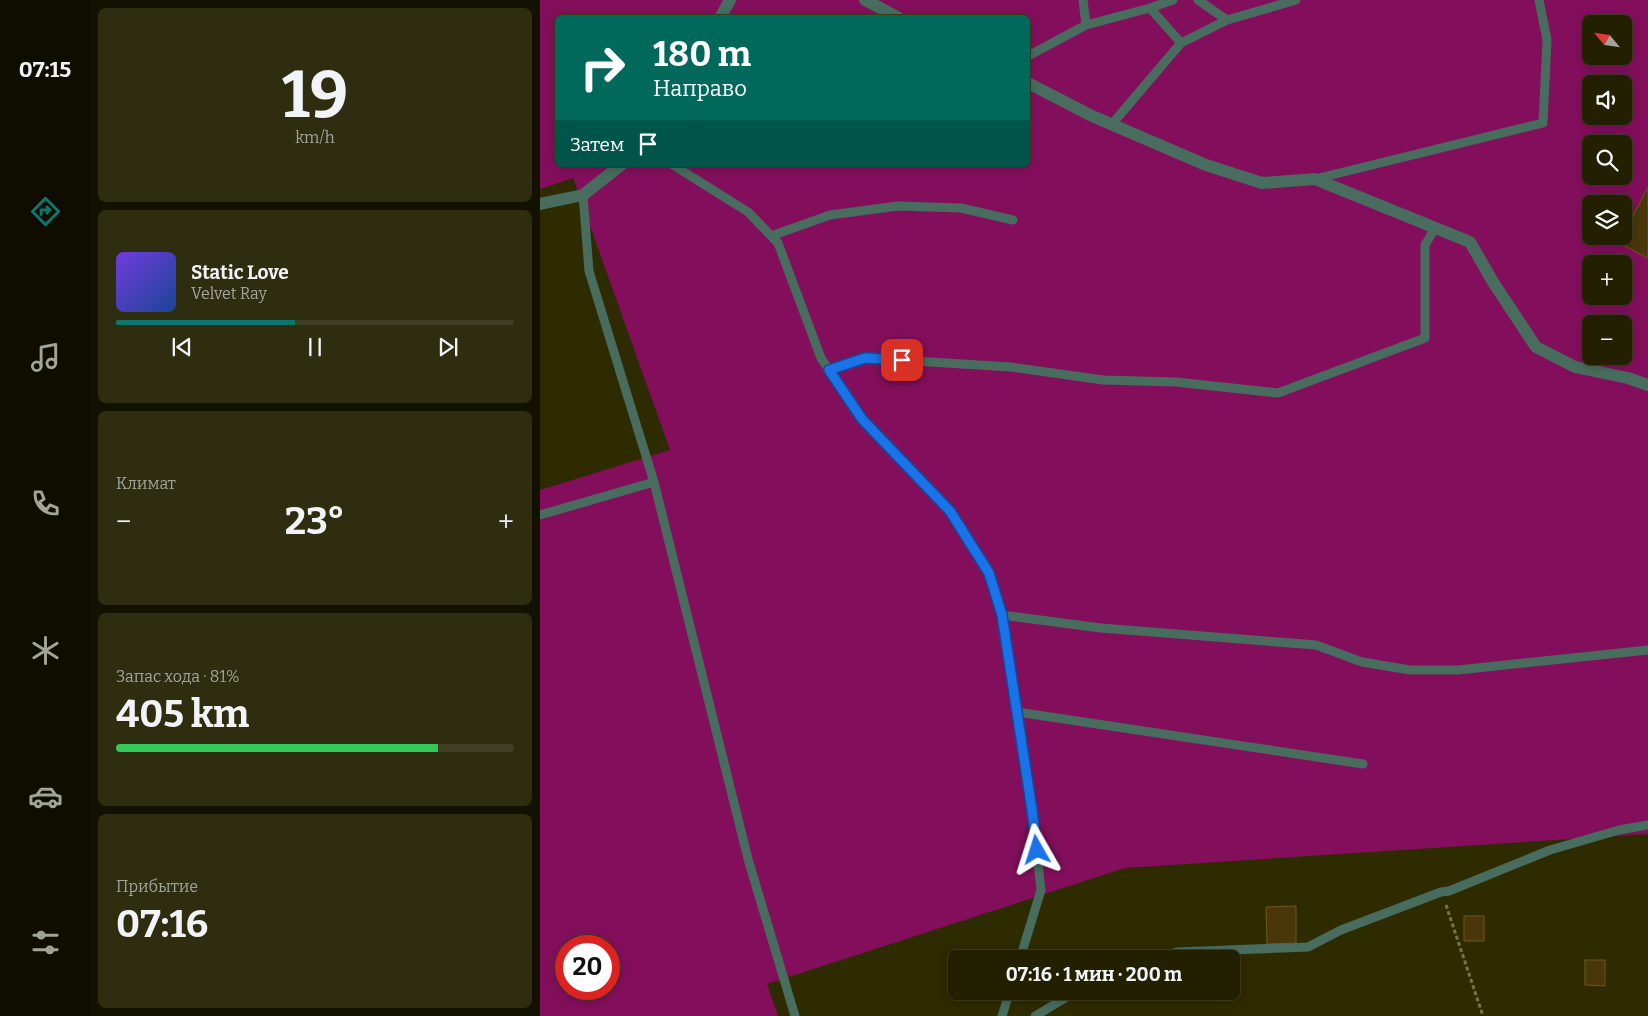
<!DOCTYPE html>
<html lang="ru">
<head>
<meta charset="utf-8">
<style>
	body { margin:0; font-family:Bitter,serif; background:#2e2d0f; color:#f1f3f6; height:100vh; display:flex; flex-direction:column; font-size:19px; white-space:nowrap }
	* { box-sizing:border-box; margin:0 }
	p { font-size:16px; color:#a2a399 }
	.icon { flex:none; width:28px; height:28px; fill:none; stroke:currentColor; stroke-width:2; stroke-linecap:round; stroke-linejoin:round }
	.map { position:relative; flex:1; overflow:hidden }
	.side { display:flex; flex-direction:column; gap:8px; padding:8px; background:#131200; width:450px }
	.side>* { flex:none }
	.guide { position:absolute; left:15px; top:15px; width:475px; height:152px; border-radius:8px; box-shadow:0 2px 12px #0003,0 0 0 1px #3f3e22; background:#00695c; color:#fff; overflow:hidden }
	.needle { width:32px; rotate:299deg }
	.fabs { position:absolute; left:1042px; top:15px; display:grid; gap:10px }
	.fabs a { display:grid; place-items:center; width:50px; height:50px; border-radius:8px; background:#222000; box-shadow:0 2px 12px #0003,0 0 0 1px #3f3e22; font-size:25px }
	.speed { position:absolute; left:15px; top:935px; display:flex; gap:10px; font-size:25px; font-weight:700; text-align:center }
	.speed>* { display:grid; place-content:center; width:65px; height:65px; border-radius:50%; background:#222000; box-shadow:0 2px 12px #0003,0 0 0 1px #3f3e22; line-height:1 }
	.speed .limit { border:8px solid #d22; background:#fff; color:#111 }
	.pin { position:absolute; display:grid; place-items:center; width:42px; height:42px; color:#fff; margin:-21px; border-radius:10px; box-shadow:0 2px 8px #0006 }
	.me { position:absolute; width:55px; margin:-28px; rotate:354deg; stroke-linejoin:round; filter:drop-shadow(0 0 4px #0008) }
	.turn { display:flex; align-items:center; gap:18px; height:105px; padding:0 15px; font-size:22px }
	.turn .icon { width:65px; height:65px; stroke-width:2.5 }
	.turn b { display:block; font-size:35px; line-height:42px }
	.then { display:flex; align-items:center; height:48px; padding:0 15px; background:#0003; gap:10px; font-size:19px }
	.big { font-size:38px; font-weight:700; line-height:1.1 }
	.side .card { flex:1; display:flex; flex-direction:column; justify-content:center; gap:8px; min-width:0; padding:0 18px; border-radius:8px; background:#2e2d0f }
	.side .dial { align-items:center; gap:0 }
	.dial b { font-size:65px; line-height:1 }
	.song { display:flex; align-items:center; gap:15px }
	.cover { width:60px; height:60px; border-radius:8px; background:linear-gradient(135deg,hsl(260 70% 55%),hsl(220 70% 35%)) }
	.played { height:5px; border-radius:2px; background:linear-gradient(90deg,#0f766e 45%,#3f3e22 45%) }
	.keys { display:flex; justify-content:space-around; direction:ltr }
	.heat { display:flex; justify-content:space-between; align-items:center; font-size:28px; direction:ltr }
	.charge { height:8px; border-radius:4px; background:linear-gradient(90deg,#34c759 81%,#3f3e22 0) }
	.trip { position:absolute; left:408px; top:950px; width:292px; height:50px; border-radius:8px; background:#222000; box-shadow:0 2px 12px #0003,0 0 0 1px #3f3e22; font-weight:700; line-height:50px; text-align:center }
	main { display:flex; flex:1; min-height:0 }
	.tab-bar { display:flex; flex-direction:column; width:90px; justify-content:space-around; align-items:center; background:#0e0d00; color:#a2a399 }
	.tab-bar .icon { width:35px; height:35px }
	.tab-bar .current { color:#0f766e }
	.tab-bar b { font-size:22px; color:#f1f3f6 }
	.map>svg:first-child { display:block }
</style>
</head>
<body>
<main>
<nav class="tab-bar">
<b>07:15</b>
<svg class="icon current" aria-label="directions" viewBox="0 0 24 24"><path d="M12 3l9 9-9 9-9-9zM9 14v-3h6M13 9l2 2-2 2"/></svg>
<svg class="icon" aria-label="music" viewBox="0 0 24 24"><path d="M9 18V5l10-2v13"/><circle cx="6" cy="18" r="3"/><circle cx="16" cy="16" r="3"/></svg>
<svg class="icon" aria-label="phone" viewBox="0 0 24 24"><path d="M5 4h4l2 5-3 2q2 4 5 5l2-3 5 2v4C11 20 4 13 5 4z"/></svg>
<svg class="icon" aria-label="climate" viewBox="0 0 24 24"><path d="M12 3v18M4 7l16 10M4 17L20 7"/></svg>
<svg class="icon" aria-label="car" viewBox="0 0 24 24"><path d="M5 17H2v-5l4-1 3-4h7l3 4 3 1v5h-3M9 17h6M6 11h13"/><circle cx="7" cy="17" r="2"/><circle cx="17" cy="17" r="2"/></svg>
<svg class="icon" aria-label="filters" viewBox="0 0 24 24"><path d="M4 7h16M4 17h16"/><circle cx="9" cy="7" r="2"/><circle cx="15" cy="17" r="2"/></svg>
</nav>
<section class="side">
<div class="card dial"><b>19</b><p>km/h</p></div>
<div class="card">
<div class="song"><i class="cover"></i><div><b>Static Love</b><p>Velvet Ray</p></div></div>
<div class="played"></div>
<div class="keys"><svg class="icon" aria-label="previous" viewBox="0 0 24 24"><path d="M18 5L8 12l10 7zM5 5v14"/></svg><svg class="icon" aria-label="pause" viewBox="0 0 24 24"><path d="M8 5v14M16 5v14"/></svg><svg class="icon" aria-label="next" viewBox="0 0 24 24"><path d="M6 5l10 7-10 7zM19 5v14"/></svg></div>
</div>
<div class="card"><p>Климат</p>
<div class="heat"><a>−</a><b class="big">23°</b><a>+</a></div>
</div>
<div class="card"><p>Запас хода · 81%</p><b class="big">405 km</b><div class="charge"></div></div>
<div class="card"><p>Прибытие</p><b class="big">07:16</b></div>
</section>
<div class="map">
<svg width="1108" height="1016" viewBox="0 0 1108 1016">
	<rect width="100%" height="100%" fill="#2e2b00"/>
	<path fill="#830f5c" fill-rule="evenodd" d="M 0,0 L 1108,0 L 1108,834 L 585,868 L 227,984 L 238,1016 L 0,1016 L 0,490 L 130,450 L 33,178 L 0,189 ZM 18,18 L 488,18 L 488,165 L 18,165 ZM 1051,24 L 1084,24 L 1084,56 L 1051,56 ZM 1051,84 L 1084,84 L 1084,116 L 1051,116 ZM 1051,144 L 1084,144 L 1084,176 L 1051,176 ZM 1051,204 L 1084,204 L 1084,236 L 1051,236 ZM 1051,264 L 1084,264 L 1084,296 L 1051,296 ZM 1051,324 L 1084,324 L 1084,356 L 1051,356 ZM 26,946 L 69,946 L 69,989 L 26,989 Z"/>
	<path fill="#49370a" stroke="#715818" d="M 1108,187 L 1108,258 L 1079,243 Z
		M 756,906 L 756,943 L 727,944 L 726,907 Z
		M 924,916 L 944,916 L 944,941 L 924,941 Z
		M 1045,960 L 1065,960 L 1065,986 L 1045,985 Z"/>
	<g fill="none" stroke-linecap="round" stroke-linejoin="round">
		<path stroke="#757349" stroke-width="3" stroke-dasharray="4 2.5" stroke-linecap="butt" d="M 906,905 L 943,1016"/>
		<path stroke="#486d5e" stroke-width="9" d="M 543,0 L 546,25
			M 658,0 L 687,20
			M 610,8 L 633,0
			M 488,56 L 546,25 L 610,8 L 641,43
			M 572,124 L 641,43 L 687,20 L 756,0
			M 133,165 L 208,212 L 238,243 L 281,358 L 322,419 L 410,511 L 449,573 L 462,615 L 492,810 L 501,890 L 480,959
			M 775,179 L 1003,123 L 1007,40 L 999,0
			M 43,195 L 49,271 L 114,482 L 208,859 L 255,1016
			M 231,236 L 290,215 L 358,206 L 421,208 L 473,220
			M 289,370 L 325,358 L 471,367 L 563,380 L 636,382 L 738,393 L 885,338 L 885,245 L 895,228
			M 0,515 L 114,482
			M 462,615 L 561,628 L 776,645 L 822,662 L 870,670 L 918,670 L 1108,650
			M 477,712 L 823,764
			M 619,959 L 637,952 L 768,947 L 801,930 L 901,892 L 909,891 L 1010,850 L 1079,830 L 1108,825
			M 462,1016 L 470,991
			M 495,1016 L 537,991"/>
		<path stroke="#486d5e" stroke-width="12" d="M 325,0 L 359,18
			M 180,18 L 190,0
			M 488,83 L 552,116 L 666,165 L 722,183 L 775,179 L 930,242 L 953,282 L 996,347 L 1035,367 L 1088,378 L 1108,385
			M 0,204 L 43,195 L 81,165"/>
	</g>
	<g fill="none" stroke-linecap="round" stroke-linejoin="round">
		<g stroke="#114b97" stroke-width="12">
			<path id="route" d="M 362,360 L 325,358 L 289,370 L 322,419 L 410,511 L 449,573 L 462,615 L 492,810 L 497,850"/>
		</g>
		<use href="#route" stroke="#1a73e8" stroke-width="9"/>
	</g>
</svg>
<div class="fabs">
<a><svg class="needle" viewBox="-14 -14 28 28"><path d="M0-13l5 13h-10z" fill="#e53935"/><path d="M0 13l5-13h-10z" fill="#a2a399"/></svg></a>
<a><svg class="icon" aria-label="sound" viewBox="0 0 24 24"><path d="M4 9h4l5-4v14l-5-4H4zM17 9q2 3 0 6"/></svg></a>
<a><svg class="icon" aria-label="search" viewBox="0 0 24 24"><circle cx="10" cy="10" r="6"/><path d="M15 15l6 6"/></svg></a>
<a><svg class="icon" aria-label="layers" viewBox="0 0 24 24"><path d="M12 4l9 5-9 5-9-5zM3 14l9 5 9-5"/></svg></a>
<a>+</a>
<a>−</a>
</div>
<div class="speed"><div class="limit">20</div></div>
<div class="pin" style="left:362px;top:360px;background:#d93025"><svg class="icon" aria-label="arrive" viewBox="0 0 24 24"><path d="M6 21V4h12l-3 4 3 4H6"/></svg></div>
<svg class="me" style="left:497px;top:850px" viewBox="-20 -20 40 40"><path d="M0-17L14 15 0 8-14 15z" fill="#1a73e8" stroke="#fff" stroke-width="4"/></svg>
<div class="trip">07:16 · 1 мин · 200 m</div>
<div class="guide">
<div class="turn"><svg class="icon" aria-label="right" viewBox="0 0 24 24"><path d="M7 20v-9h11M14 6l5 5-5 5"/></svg><div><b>180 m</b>Направо</div></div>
<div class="then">Затем<svg class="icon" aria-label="arrive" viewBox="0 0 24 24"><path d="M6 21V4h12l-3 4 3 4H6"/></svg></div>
</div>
</div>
</main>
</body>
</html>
